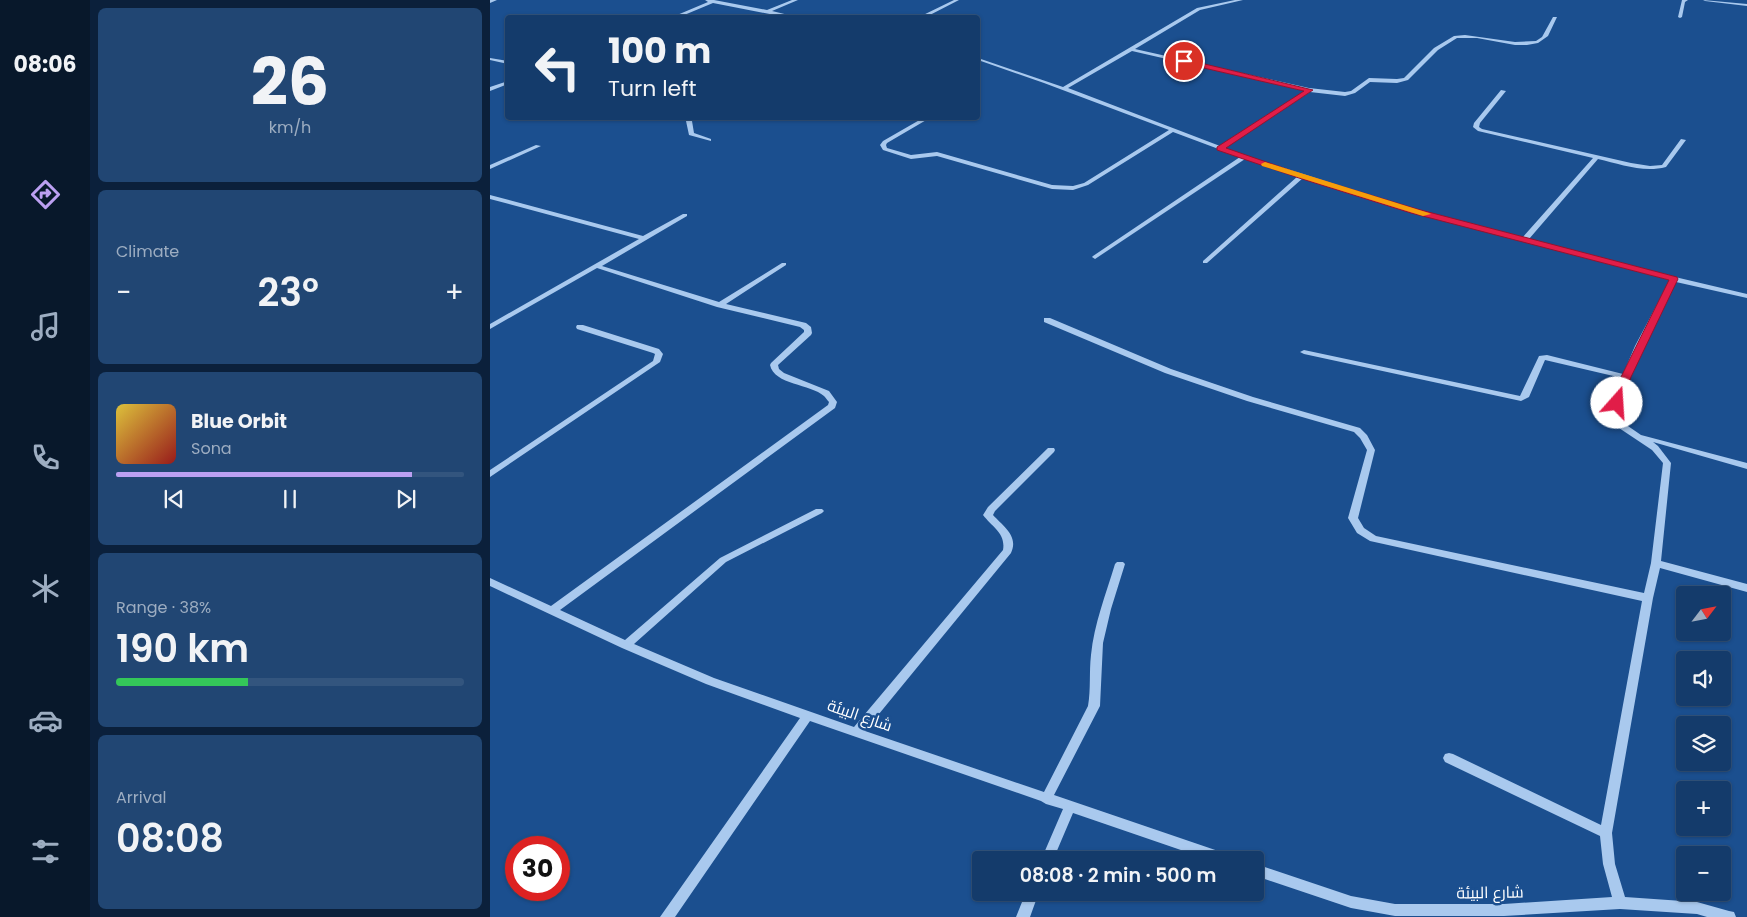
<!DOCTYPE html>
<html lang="en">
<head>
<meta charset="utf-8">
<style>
	body { margin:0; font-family:Poppins,Cairo,sans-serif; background:#214673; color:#f1f3f6; height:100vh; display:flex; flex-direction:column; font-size:19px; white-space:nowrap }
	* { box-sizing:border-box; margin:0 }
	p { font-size:16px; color:#9dadc1 }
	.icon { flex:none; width:28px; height:28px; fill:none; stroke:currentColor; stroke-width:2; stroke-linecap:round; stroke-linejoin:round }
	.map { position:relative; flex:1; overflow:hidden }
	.details { display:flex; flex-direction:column; gap:8px; padding:8px; background:#0b203b; width:400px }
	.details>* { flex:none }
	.top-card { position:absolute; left:15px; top:15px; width:475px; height:105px; border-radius:5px; box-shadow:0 1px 4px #0004,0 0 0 1px #33557e; background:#143b6b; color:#f1f3f6; overflow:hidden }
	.needle { width:32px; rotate:58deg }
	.controls { position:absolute; left:1186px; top:586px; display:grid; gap:10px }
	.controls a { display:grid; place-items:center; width:55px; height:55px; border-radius:5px; background:#143b6b; box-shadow:0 1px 4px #0004,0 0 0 1px #33557e; font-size:25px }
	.speed { position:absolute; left:15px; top:836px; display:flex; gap:10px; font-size:25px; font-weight:700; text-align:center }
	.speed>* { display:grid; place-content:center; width:65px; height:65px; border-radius:50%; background:#143b6b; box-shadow:0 1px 4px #0004,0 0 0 1px #33557e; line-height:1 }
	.speed .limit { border:8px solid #d22; background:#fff; color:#111 }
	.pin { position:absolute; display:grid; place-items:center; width:42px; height:42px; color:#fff; margin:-21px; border:2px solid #fff; border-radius:50%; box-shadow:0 1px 5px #0007 }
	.me { position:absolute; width:55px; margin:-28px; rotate:19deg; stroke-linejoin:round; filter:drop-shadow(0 0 4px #0008) }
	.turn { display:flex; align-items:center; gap:18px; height:105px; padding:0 20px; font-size:22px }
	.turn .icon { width:65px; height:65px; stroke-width:2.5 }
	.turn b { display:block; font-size:35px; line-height:42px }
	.big { font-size:38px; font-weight:600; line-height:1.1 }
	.details .widget { flex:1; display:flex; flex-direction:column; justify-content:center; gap:8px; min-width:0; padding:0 18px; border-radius:8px; background:#214673 }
	.details .dial { align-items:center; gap:0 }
	.dial b { font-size:65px; line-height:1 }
	.song { display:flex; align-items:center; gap:15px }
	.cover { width:60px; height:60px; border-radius:8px; background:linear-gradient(135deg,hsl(50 70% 55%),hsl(0 70% 35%)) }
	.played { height:5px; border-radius:2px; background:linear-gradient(90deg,#bca0f2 85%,#33557e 85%) }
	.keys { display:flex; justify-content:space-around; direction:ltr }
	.heat { display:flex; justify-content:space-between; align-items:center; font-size:28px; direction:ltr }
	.charge { height:8px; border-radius:4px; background:linear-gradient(90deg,#34c759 38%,#33557e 0) }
	.trip { position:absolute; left:482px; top:851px; width:292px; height:50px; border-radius:5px; background:#143b6b; box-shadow:0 1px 4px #0004,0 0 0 1px #33557e; font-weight:600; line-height:50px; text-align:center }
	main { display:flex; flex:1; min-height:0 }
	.dock { display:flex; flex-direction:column; width:90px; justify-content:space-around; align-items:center; background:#08182b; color:#9dadc1 }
	.dock .icon { width:35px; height:35px }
	.dock .active { color:#bca0f2 }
	.dock b { font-size:22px; color:#f1f3f6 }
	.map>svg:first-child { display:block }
</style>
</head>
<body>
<main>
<nav class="dock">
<b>08:06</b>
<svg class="icon active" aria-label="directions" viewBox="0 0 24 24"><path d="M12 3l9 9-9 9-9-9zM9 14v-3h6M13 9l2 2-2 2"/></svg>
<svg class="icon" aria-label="music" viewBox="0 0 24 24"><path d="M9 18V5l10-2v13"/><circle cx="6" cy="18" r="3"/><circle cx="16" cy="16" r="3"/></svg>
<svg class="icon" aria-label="phone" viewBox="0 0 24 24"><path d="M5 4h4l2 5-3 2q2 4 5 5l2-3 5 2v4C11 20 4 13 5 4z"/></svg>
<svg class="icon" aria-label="climate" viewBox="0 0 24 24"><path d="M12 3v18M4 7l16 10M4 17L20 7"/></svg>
<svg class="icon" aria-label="car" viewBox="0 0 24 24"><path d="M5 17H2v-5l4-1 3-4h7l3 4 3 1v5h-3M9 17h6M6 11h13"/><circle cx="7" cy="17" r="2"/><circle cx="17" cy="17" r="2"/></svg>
<svg class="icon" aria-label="filters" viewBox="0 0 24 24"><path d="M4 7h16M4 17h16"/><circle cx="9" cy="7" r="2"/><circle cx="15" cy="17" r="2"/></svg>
</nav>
<section class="details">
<div class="widget dial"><b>26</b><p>km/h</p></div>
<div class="widget"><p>Climate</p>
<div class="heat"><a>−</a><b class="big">23°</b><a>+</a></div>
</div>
<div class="widget">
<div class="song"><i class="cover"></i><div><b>Blue Orbit</b><p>Sona</p></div></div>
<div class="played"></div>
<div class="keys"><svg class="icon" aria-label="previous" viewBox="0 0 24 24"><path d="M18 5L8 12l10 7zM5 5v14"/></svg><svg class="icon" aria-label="pause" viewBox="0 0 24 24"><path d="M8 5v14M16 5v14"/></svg><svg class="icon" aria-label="next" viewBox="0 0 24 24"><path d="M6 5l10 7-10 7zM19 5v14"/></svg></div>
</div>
<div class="widget"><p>Range · 38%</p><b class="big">190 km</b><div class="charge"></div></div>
<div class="widget"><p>Arrival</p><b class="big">08:08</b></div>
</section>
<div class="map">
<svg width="1257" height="917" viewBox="0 0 1257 917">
	<rect width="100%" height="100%" fill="#1b4f8f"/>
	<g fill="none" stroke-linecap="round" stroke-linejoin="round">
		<path fill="#a9c9ee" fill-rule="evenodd" d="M 0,0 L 7,0 L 0,3 Z
			M 215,0 L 224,0 L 277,10 L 302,0 L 308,0 L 282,11 L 311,18 L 300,18 L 223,3 L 187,18 L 180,18 L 218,2 Z
			M 464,0 L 469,0 L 434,18 L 427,18 Z
			M 745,0 L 753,0 L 710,10 L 645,49 L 819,88 L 855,92 L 861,91 L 879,78 L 907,79 L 914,78 L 944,48 L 964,36 L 975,35 L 1025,42 L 1046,41 L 1052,37 L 1063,17 L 1067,17 L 1058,36 L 1048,43 L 1037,45 L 1025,45 L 987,38 L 967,38 L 948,50 L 918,80 L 907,83 L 880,82 L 865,93 L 855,96 L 820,92 L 734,148 L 756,156 L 926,210 L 1033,237 L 1103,158 L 988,131 L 983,127 L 984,123 L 1011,90 L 1016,91 L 990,123 L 989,127 L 992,129 L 1141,163 L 1160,166 L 1172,165 L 1191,139 L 1196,140 L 1176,167 C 1153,173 1130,164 1108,159 L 1039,239 L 1185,277 L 1257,294 L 1257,298 L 1186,282 C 1164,325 1139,368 1129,416 L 1135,424 L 1151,435 L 1257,463 L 1257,469 L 1163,442 L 1168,446 L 1181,463 L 1171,561 L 1257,584 L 1257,592 L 1170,568 L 1163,598 L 1122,833 L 1125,864 L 1135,897 L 1207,902 L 1239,911 L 1244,912 L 1246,917 L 1217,917 L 1207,914 L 1130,909 L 1014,916 L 905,916 L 861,908 L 766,876 L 766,864 L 861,896 L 905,904 L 1014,904 L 1122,897 L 1113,864 L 1110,836 L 955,762 L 953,758 L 955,754 L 959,753 L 963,754 L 1111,825 L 1152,601 L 880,541 L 867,533 L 858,518 L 877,450 L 870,438 L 864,432 L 757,401 L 675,373 L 554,322 L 554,318 L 560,318 L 681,369 L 763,397 L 870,428 L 877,435 L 885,450 L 868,518 L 874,528 L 886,536 L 1154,593 L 1161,563 L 1173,463 L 1162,450 L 1129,428 L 1121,416 L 1132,378 L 1055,360 L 1039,397 L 1031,401 L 814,354 L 810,352 L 814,350 L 1030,396 L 1049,356 L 1057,355 L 1133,374 L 1145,346 L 1180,280 L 922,212 L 813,178 L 717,263 L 713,263 L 713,261 L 808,176 L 755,159 L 605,259 L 602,257 L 603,256 L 750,157 L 683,132 L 598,185 L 583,190 L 562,189 L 447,156 L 421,159 L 393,150 L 390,145 L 393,141 L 433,118 L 438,118 L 438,119 L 397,143 L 396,145 L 397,148 L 421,155 L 447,152 L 562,185 L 583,186 L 594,183 L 679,130 L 554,83 L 488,60 L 488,58 L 573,87 L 707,8 ZM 642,51 L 815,91 L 730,146 L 578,88 Z
			M 1192,0 L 1198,0 L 1195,2 L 1192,17 L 1190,18 L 1188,17 Z
			M 1213,0 L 1257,4 L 1257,6 L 1215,1 Z
			M 0,58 L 18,61 L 18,64 L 0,60 Z
			M 18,81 L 18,84 L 0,91 L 0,87 Z
			M 193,118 L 199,118 L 202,121 L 204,133 L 221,139 L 221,141 L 199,135 L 196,121 Z
			M 46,145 L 51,146 L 0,169 L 0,165 Z
			M 0,195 L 153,236 L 193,214 L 197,214 L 197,216 L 112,266 L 229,302 L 292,263 L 296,263 L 296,265 L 236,304 L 316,323 L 321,327 L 322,333 L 321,335 L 288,365 L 289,369 L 294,373 L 339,391 L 347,402 L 345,408 L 70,610 L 135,640 L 230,558 L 326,509 L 332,509 L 334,511 L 332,513 L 236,562 L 144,644 L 224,678 L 364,727 L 513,550 C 516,533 502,527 493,515 L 498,507 L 558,448 L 564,448 L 565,450 L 564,452 L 505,511 L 503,515 C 513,526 529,536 521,553 L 375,731 L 554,792 L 598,706 C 601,689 599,672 601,655 C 604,624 616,594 625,564 L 627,562 L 633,562 L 635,564 L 621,609 L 613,643 L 610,706 L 564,795 L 737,854 L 741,856 L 743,860 L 720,860 L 583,813 L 563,860 L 551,860 L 573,809 L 556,804 L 551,801 L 320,721 L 185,917 L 170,917 L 310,718 L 216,684 L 132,648 L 0,586 L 0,578 L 61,606 L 338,405 L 339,402 C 337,400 336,398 334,396 C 321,384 284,385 280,365 L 281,363 L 314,332 L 314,330 L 310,327 L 227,307 L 107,268 L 0,329 L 0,324 L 149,239 L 0,199 Z
			M 87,325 L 93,325 L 169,349 L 173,354 L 170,362 L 0,477 L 0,470 L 163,361 L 165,354 L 163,353 L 87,329 L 86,327 Z
			M 536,892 L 549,892 L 540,917 L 526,917 Z"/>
	</g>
	<path fill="#e11d48" stroke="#92132f" d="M 694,59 L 823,90 L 736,148 L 814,175 L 927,209 L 1187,277 L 1188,279 L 1141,377 L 1131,405 L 1123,405 L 1122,403 L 1131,377 L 1179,280 L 921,213 L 809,178 L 727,150 L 727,147 L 814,91 L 692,63 L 691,61 Z"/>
	<path fill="#f59e0b" d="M 775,162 L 939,213 L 941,214 L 933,216 L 772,166 L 771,164 Z"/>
	<g text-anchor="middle" stroke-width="5" stroke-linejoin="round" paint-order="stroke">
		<g font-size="16" fill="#fff" stroke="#1b4f8f">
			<text transform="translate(370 715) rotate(19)" y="6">شارع البيئة</text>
			<text transform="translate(1000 892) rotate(-1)" y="6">شارع البيئة</text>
		</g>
	</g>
</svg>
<div class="controls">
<a><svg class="needle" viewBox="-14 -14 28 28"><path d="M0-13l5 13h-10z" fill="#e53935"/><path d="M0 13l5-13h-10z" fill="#9dadc1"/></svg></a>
<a><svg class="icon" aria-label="sound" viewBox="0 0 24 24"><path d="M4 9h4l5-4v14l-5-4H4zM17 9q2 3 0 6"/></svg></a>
<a><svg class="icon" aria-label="layers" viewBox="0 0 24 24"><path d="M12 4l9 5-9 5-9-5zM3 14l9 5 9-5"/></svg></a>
<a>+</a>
<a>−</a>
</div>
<div class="speed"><div class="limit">30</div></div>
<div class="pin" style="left:694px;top:61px;background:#d93025"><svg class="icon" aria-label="arrive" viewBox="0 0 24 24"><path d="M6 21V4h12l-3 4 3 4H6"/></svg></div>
<svg class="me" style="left:1127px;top:403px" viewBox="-20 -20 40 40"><circle r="19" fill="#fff"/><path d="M0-13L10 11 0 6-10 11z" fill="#e11d48"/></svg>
<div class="trip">08:08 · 2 min · 500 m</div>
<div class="top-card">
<div class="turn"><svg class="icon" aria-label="left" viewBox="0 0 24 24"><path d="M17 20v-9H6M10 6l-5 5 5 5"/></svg><div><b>100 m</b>Turn left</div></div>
</div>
</div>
</main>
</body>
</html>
